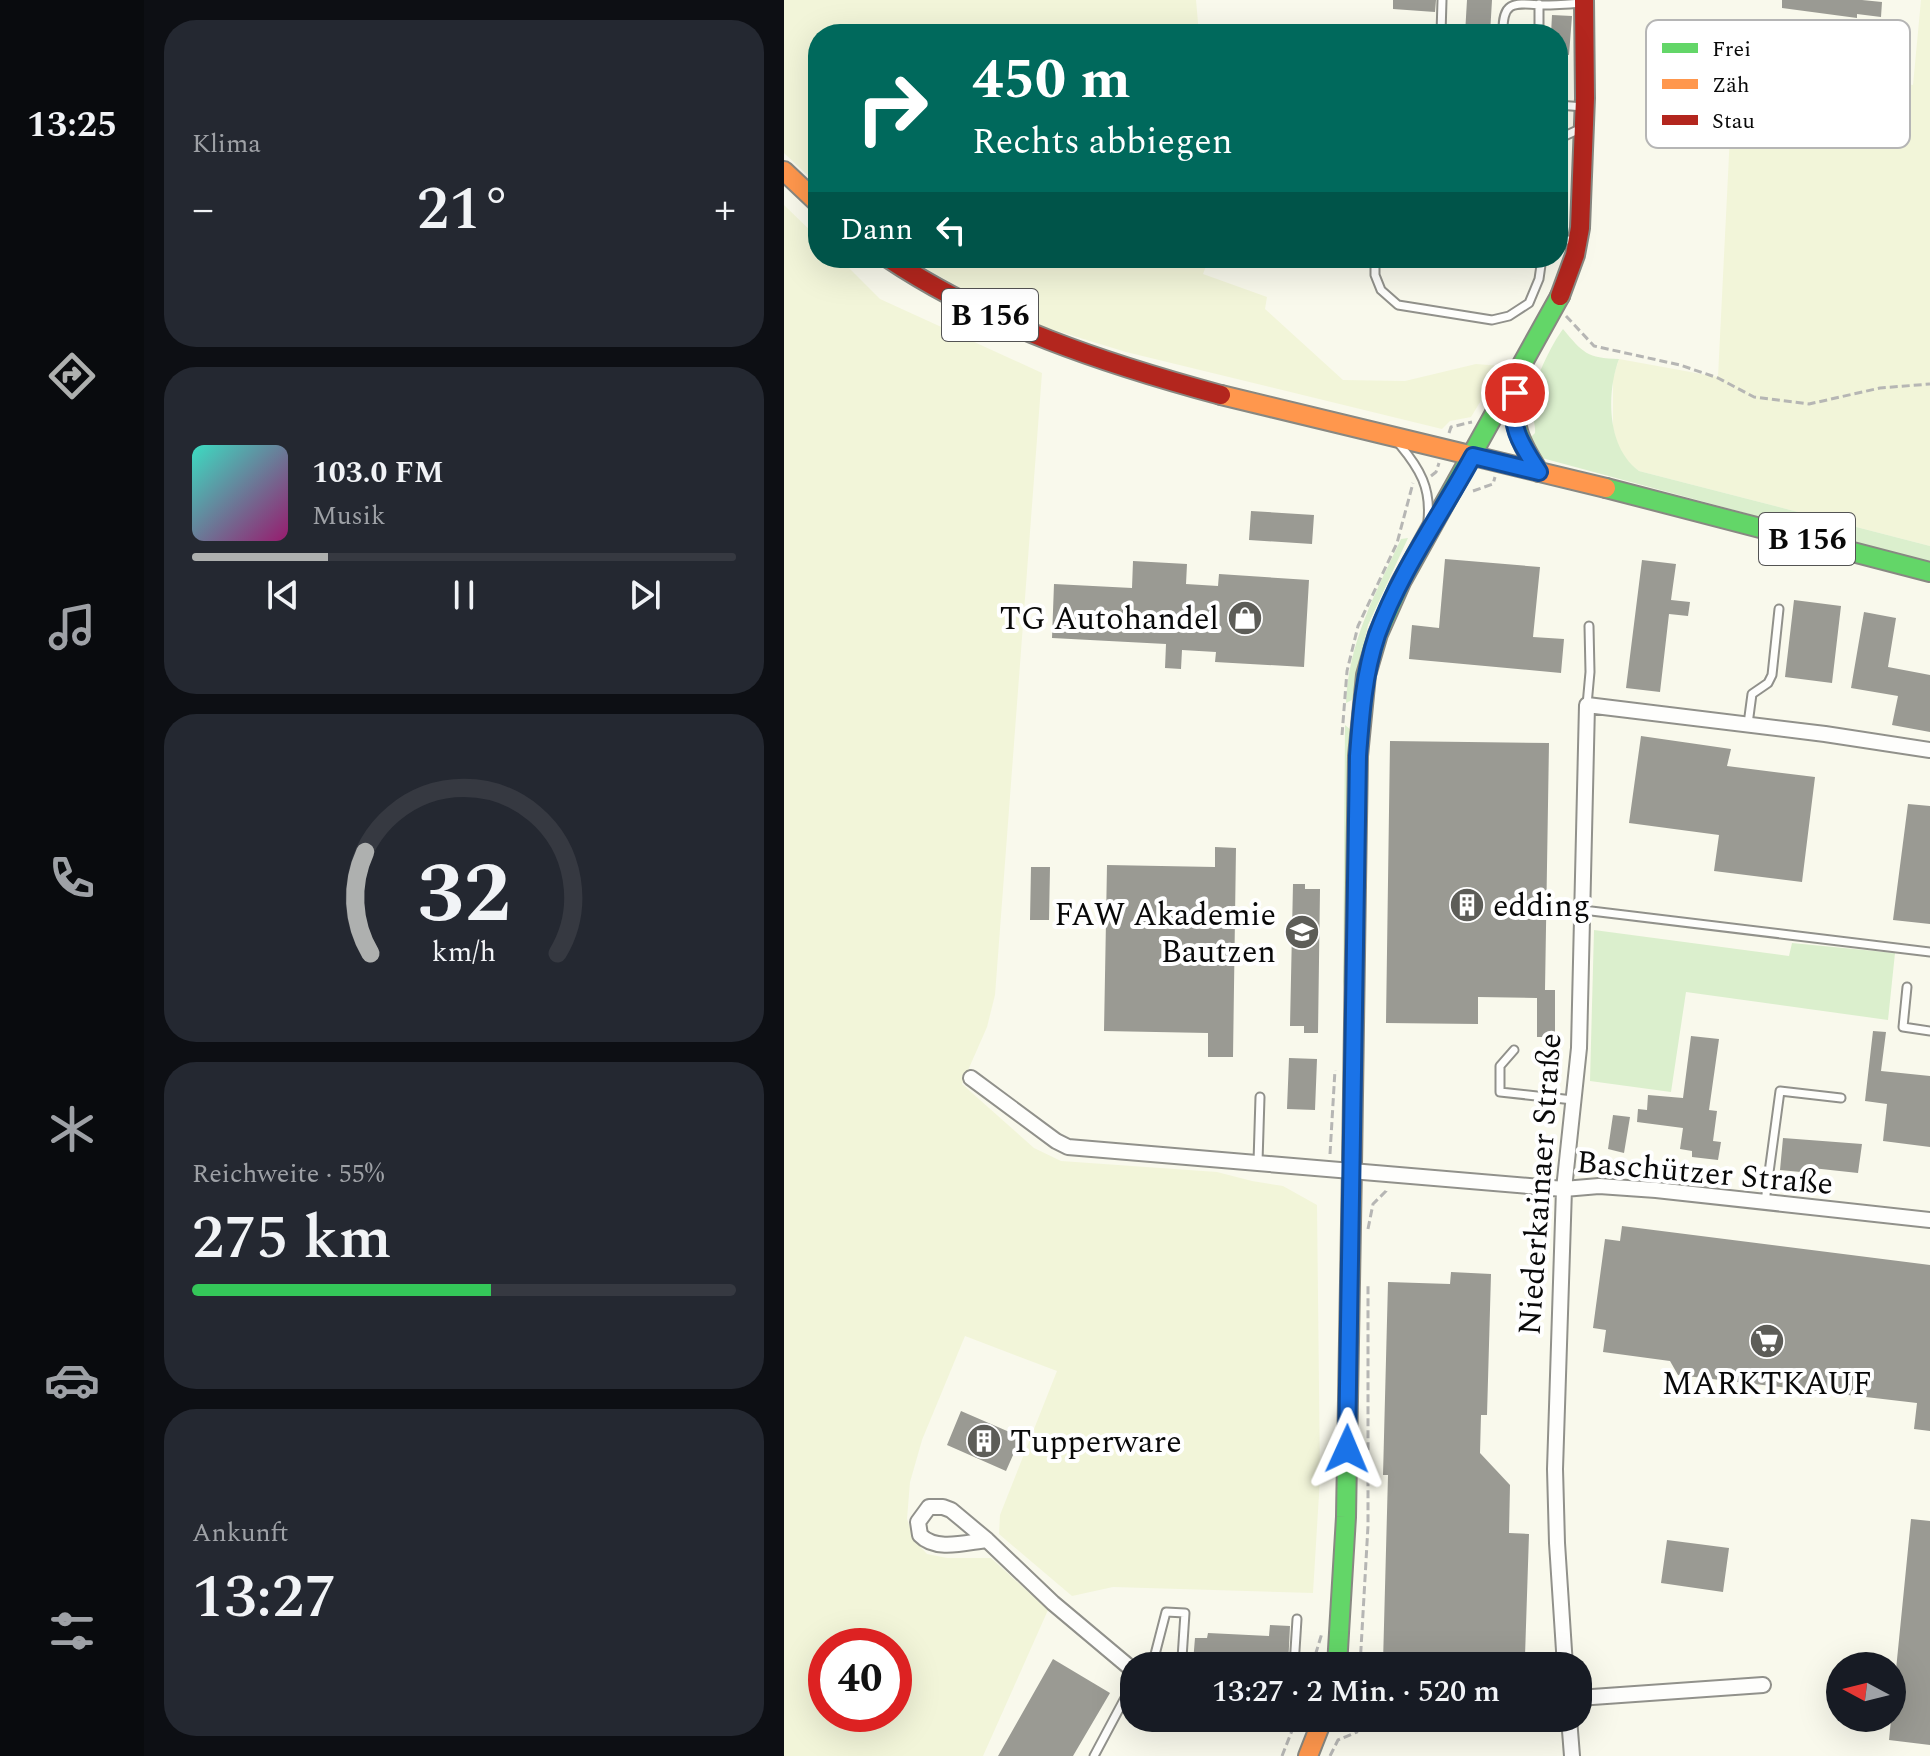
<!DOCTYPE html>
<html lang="de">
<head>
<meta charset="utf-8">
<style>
	body { margin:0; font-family:Spectral,serif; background:#242831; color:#f1f3f6; height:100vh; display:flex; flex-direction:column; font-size:30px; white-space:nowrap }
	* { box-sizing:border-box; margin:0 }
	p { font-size:26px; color:#9ea1a6 }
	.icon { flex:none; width:44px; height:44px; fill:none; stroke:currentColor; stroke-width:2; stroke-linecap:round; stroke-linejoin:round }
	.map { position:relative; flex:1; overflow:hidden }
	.sheet { display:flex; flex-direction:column; gap:20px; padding:20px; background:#0d0f14; width:640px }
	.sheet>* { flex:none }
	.guide { position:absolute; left:24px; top:24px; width:760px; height:244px; border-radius:32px; box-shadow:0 8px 32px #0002; background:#00695c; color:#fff; overflow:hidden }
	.needle { width:52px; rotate:277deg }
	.tools { position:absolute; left:1042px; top:1652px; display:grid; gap:16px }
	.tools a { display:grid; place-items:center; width:80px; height:80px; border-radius:50%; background:#171b24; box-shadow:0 8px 32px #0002; font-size:40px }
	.speed { position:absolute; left:24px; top:1628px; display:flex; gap:16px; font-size:40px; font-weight:700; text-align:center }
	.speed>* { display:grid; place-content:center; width:104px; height:104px; border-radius:50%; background:#171b24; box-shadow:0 8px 32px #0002; line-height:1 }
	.speed .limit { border:12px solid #d22; background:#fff; color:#111 }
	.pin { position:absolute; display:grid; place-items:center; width:68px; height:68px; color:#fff; margin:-34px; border:4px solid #fff; border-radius:50%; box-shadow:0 2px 8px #0007 }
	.me { position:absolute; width:88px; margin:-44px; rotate:1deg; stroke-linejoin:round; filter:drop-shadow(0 0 6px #0008) }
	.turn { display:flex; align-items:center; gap:28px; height:168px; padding:0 32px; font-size:36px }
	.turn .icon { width:104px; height:104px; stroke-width:2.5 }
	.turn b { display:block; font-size:56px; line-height:68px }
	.then { display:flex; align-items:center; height:76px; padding:0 32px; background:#0003; gap:16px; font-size:30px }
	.big { font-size:60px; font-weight:600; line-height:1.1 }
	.sheet .card { flex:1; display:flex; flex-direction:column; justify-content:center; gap:12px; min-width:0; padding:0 28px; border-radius:32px; background:#242831 }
	.sheet .dial { align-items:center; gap:0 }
	.dial svg { height:208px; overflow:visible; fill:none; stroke:#363941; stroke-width:7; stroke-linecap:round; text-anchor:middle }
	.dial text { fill:#f1f3f6; stroke:none }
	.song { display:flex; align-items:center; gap:24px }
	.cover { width:96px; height:96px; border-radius:12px; background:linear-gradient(135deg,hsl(170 70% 55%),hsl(320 70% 35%)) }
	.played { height:8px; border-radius:4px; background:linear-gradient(90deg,#aeb0af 25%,#363941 25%) }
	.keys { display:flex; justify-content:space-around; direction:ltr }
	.heat { display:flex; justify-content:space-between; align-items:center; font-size:44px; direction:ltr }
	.charge { height:12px; border-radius:6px; background:linear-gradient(90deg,#34c759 55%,#363941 0) }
	.trip { position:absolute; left:336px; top:1652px; width:472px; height:80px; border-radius:32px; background:#171b24; box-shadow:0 8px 32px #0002; font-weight:600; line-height:80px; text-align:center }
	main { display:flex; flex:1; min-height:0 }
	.dock { display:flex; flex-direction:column; width:144px; justify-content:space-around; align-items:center; background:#090b0e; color:#9ea1a6 }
	.dock .icon { width:56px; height:56px }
	.dock .selected { color:#aeb0af }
	.dock b { font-size:36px; color:#f1f3f6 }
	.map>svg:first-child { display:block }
</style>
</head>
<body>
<main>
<nav class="dock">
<b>13:25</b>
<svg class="icon selected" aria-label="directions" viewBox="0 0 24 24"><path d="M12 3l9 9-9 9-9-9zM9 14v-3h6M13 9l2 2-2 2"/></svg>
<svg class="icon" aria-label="music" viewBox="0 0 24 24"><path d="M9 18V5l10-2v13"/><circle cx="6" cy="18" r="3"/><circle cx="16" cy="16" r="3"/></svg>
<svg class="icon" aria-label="phone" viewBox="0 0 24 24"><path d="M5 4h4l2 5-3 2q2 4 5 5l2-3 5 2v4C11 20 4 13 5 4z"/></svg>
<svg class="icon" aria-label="climate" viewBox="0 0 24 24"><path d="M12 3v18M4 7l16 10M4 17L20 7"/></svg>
<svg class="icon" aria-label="car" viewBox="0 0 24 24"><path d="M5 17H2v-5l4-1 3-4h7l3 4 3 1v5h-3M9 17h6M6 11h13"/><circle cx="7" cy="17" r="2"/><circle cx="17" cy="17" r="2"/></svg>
<svg class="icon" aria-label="filters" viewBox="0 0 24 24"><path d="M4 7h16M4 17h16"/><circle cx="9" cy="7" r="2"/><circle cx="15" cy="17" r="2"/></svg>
</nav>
<section class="sheet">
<div class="card"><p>Klima</p>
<div class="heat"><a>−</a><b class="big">21°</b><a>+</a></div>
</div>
<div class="card">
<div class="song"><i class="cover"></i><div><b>103.0 FM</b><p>Musik</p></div></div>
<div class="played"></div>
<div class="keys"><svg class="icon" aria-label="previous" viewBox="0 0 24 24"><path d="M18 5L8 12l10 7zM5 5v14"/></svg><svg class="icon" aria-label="pause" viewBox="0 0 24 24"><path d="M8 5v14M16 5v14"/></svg><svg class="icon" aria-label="next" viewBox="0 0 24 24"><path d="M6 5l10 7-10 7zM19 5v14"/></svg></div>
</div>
<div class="card dial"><svg viewBox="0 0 100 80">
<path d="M14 69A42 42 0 1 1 86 69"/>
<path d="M14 69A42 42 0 0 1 12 30" stroke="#aeb0af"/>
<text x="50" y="56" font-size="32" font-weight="700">32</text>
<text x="50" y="72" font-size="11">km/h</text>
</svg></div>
<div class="card"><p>Reichweite · 55%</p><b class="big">275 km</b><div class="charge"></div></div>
<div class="card"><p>Ankunft</p><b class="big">13:27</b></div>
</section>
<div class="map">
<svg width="1146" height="1756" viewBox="0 0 1146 1756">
	<rect width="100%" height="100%" fill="#f9f9ec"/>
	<path fill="#f2f5d9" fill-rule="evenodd" d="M 0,0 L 412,0 L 415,34 L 34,34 L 34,185 L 0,153 Z
		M 1137,0 L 1146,0 L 1146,546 L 855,471 L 846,464 L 835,449 L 829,428 L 829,378 L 835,359 L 934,377 L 950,54 L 1129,85 Z
		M 0,205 L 34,238 L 34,258 L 55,258 L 96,299 L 258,373 L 211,995 L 203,1027 L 178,1084 L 250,1148 L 277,1161 L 433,1172 L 468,1181 L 499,1186 L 533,1205 L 536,1478 L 529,1593 L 329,1587 L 288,1596 L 215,1534 L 216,1515 L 273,1371 L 181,1336 L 138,1440 L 126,1482 L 123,1519 L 131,1541 L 143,1554 L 163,1558 L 207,1558 L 264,1610 L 199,1756 L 0,1756 ZM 42,1646 L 110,1646 L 110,1714 L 42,1714 Z
		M 123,258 L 425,258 L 419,274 L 483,297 L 481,309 L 559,380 L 621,381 L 692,364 L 718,366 L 687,417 L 666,421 L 658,429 L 342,352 L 257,326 L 207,305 Z"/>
	<path fill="#dbefcd" d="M 779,329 C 799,353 803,358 835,359 C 822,394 823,448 855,471 L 1146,546 L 1146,563 L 758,458 L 743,441 L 751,433 C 752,421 745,412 747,401 C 749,383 768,343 779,329 Z
		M 624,538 L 584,625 L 568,700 L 562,703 C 564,643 592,592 617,539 Z
		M 561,725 L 567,730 L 563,963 L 559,988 Z
		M 810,930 L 1005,956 L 1008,943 L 1111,953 L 1104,1020 L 902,992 L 887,1092 L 806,1081 Z"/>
	<path fill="#9a9a93" d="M 609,0 L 652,0 L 651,12 L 609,9 Z
		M 683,0 L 708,0 L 706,34 L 681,34 Z
		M 998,0 L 1078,0 L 1098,2 L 1097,17 L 1073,14 L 1073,18 L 998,8 Z
		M 768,15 L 788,16 L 785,55 L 774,54 L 774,34 L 767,34 Z
		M 467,511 L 530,515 L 528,544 L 465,540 Z
		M 661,559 L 756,567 L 749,637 L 780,639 L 777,673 L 625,659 L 628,625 L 655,628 Z
		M 858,560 L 892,564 L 887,600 L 906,602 L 904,616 L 885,614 L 876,692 L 842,688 Z
		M 349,561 L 403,564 L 402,584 L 434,586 L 435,574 L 525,580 L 520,667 L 431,662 L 432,652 L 398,650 L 397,669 L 381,668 L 382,644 L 268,638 L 270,584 L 348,588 Z
		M 1010,600 L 1057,606 L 1048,683 L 1001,677 Z
		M 1080,612 L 1112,618 L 1104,667 L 1146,675 L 1146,732 L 1108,725 L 1114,696 L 1067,688 Z
		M 857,736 L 947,749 L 943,766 L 1031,777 L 1018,882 L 930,871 L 935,835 L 845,823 Z
		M 606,741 L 765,743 L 761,990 L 771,990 L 771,1037 L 753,1037 L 753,998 L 694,997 L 694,1024 L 602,1023 Z
		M 1124,804 L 1146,806 L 1146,924 L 1109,920 Z
		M 431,847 L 452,848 L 449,1057 L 424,1057 L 424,1033 L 320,1031 L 323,865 L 431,867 Z
		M 247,867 L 266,867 L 265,920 L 246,920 Z
		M 509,884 L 521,884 L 521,889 L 536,889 L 534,1033 L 520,1033 L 520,1026 L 506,1026 Z
		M 1089,1031 L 1102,1032 L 1097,1071 L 1146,1076 L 1146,1147 L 1099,1141 L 1103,1104 L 1081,1101 Z
		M 907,1036 L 935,1039 L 925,1110 L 933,1111 L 929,1141 L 937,1142 L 934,1160 L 908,1157 L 908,1151 L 896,1149 L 899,1128 L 853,1122 L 854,1109 L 863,1110 L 864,1095 L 899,1098 Z
		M 505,1058 L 533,1059 L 531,1110 L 503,1109 Z
		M 829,1115 L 846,1117 L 840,1153 L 824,1149 Z
		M 999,1138 L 1078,1144 L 1074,1173 L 1028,1168 L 1027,1173 L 996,1170 Z
		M 838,1226 L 1146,1265 L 1146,1431 L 1130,1429 L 1133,1403 L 894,1375 L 886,1361 L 819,1352 L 822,1330 L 809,1328 L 821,1239 L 836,1241 Z
		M 667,1272 L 707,1274 L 703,1415 L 697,1415 L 696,1453 L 726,1485 L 725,1533 L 745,1534 L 741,1656 L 727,1655 L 727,1665 L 599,1663 L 604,1475 L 599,1475 L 604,1282 L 666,1284 Z
		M 177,1411 L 237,1437 L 222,1471 L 163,1445 Z
		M 1127,1519 L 1146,1521 L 1146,1745 L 1105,1740 Z
		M 883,1540 L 945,1548 L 939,1592 L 877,1583 Z
		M 486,1625 L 506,1626 L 504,1666 L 422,1666 L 422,1663 L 409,1662 L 411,1638 L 423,1638 L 424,1633 L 485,1636 Z
		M 269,1659 L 326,1693 L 289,1756 L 214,1756 Z"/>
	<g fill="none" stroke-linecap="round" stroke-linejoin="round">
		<g stroke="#91918b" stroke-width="11">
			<path id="lane" d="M 657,34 L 658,0
				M 719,34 C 718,0 730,3 759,5 C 772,5 785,4 798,3
				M 755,34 L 755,4
				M 774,105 L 800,107
				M 774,139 L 798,128
				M 774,237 L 791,242
				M 591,258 L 591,275 L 597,290 L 614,305 L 708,320 L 725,316 L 745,303 L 755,279 L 758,258
				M 616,445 C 636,469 647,488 644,520
				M 803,705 L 806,672 L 805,626
				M 964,724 L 968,694 L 984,683 L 988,675 L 995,609
				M 799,910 L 1146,952
				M 1123,987 L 1119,1027 L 1146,1031
				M 730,1050 L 716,1066 L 716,1092 L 789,1100
				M 474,1162 L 476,1097
				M 981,1202 L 996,1091 L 1057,1098
				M 368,1666 L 382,1612 L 401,1613 L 398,1658 L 402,1666
				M 510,1666 L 513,1619
				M 310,1756 L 350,1681"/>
		</g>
		<g stroke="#91918b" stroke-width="18">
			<path id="street" d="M 187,1078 L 272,1141 L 284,1147 L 780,1189 L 815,1186 L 872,1190 L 1146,1220
				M 203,1540 C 183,1542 152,1552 136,1535 L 134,1522 L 145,1507 L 159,1507 L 167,1510 L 203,1540 L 269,1603 L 350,1671
				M 781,1666 L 773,1543 L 771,1469 L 780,1189 L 795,1048 L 803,705 L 1041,734 L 1146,750
				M 794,1698 L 979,1685
				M 785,1718 L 788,1756"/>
		</g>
		<g stroke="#888882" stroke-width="22">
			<path id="fast" d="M 732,386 C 727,424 735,441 755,472
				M 822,488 L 1146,572
				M 572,885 L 574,756 L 582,675 L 594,634 L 617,582 L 776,296
				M 553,1666 L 562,1517 L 568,1165"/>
		</g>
		<g stroke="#888882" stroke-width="22">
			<path id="slow" d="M 0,171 L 34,203
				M 437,395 L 822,488
				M 524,1756 L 539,1718"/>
		</g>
		<g stroke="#888882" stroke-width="22">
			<path id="jam" d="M 104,258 C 204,325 322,364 437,395
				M 776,296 L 791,255 L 796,228 L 801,98 L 800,0
				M 568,1165 L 572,885"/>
		</g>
		<path stroke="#b6b6b4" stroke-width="3" stroke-dasharray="8 4" stroke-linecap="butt" d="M 782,316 L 810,346 L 896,365 L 934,378 L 970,397 L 1025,404 L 1096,388 L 1146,384
			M 665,433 L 667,427 L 688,422
			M 647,476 L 652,472 L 655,463
			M 689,491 L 709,484 L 711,477
			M 558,735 L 563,671 L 574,626 L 613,543 L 629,483
			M 546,1154 L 551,1070
			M 584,1229 L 589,1204 L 602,1191 L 602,1187
			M 528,1666 L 538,1633
			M 576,1666 L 584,1526 L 584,1285
			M 498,1756 L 513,1718
			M 546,1756 L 554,1740 L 573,1732 L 574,1718"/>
		<use href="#lane" stroke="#fefefc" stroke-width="7"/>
		<use href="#street" stroke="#fefefc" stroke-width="14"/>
		<use href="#fast" stroke="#63d668" stroke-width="18"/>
		<use href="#slow" stroke="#ff974d" stroke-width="18"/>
		<use href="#jam" stroke="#b3261e" stroke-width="18"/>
	</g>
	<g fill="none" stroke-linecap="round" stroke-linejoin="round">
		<g stroke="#114b97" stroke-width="20">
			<path id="route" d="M 563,1449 L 574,756 C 577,715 580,674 593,635 C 616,571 657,515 689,456 L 755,472 C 737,444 725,428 731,393"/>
		</g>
		<use href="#route" stroke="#1a73e8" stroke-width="14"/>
	</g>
	<defs>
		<g id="shop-disc" transform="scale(1.8)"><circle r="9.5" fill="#5d5d58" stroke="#fff"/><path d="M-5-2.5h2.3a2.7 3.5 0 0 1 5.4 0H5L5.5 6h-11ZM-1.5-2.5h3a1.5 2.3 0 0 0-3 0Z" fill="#fff"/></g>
		<g id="building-disc" transform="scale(1.8)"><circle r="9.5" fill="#5d5d58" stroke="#fff"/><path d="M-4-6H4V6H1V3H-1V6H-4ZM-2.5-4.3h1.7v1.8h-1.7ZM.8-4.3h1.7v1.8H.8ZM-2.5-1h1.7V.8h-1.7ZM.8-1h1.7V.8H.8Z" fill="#fff"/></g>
		<g id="school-disc" transform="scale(1.8)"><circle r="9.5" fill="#5d5d58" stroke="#fff"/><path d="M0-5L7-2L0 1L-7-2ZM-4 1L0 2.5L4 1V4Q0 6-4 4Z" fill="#fff"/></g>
		<g id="supermarket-disc" transform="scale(1.8)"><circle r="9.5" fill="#5d5d58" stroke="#fff"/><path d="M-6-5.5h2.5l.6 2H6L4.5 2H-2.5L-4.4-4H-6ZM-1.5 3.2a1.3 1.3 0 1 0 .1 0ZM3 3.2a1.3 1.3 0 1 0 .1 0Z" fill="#fff"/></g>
	</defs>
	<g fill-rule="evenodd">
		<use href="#shop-disc" x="461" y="618"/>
		<use href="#building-disc" x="683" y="905"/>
		<use href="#school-disc" x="518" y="932"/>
		<use href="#supermarket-disc" x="983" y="1341"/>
		<use href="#building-disc" x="200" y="1441"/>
	</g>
	<g text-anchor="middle" stroke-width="8" stroke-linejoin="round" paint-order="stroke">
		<g fill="#fff" stroke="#535353" stroke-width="2">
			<rect x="158" y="289" width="96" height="52" rx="6"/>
			<rect x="975" y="513" width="96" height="52" rx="6"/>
		</g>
		<g font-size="30" font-weight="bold" fill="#090909">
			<text x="206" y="325">B 156</text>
			<text x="1023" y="549">B 156</text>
		</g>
		<g font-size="32" fill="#090909" stroke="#fff" text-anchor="end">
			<text x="435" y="629">TG Autohandel</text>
			<text x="709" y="916" text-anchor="start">edding</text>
			<text x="492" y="925">FAW Akademie<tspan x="492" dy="37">Bautzen</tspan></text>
			<text x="983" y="1394" text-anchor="middle">MARKTKAUF</text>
			<text x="226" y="1452" text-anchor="start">Tupperware</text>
		</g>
		<g font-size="32" fill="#090909" stroke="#fff">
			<text transform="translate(921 1172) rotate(5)" y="11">Baschützer Straße</text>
			<text transform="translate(755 1184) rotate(-86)" y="11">Niederkainaer Straße</text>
		</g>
	</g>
	<rect x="862" y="20" width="264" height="128" rx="12" fill="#fff" stroke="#b5b5b5" stroke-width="2"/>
	<rect x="878" y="43" width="36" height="10" fill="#63d668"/>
	<rect x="878" y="79" width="36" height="10" fill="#ff974d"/>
	<rect x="878" y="115" width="36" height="10" fill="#b3261e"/>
	<g font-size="22" fill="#090909">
		<text x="928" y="56">Frei</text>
		<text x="928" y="92">Zäh</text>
		<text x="928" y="128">Stau</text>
	</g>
</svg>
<div class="tools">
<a><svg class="needle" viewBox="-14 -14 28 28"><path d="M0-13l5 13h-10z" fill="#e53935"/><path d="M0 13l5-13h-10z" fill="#9ea1a6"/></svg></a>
</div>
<div class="speed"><div class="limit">40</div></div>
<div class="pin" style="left:731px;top:393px;background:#d93025"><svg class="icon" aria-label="arrive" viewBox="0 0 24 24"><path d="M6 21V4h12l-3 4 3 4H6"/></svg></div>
<svg class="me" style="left:563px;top:1449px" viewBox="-20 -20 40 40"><path d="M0-17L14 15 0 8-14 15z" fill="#1a73e8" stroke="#fff" stroke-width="4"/></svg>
<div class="trip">13:27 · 2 Min. · 520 m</div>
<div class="guide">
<div class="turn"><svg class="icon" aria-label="right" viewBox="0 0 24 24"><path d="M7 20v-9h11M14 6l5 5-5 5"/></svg><div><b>450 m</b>Rechts abbiegen</div></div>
<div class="then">Dann<svg class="icon" aria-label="left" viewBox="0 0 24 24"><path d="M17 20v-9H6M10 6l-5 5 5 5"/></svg></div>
</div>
</div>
</main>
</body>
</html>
